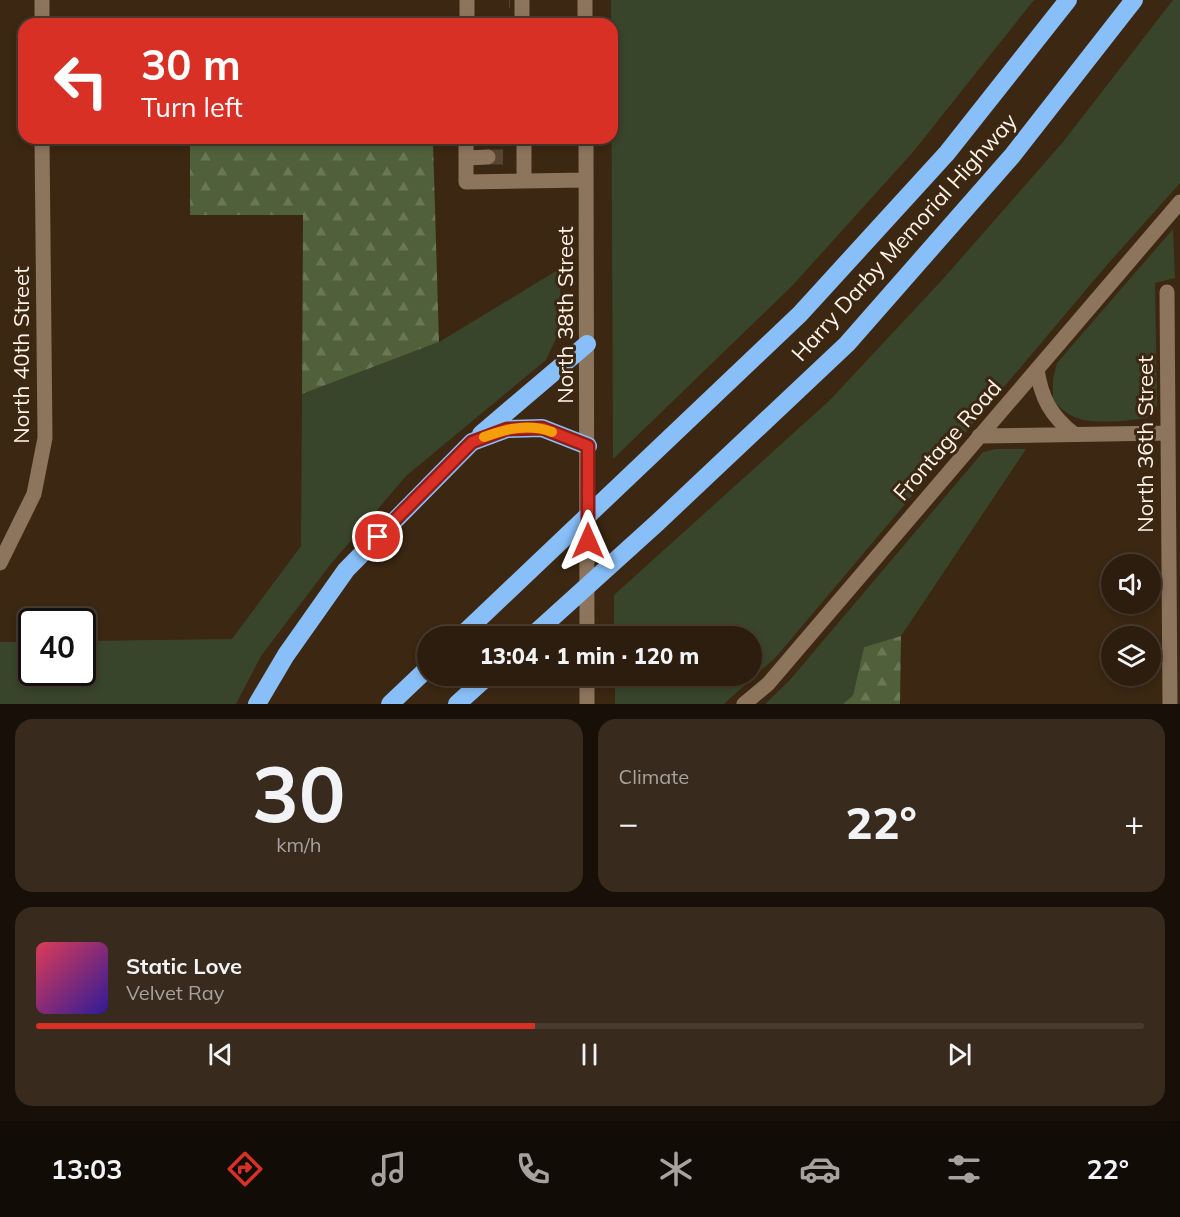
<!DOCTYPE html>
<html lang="en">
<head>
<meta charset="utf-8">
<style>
	body { margin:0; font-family:Mulish,sans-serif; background:#382a1c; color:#f1f3f6; height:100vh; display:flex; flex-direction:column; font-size:22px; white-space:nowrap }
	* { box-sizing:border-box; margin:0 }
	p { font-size:20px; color:#a6a29e }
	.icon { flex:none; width:33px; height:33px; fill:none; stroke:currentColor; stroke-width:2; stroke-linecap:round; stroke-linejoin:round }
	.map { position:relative; height:704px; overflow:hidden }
	.side { display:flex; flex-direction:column; gap:15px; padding:15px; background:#181008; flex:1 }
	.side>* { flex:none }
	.hud { position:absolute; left:18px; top:18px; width:600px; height:126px; border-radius:18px; box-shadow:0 3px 9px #0003,0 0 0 2px #483b2e; background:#d93025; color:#fff; overflow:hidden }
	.fabs { position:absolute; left:1101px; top:554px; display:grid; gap:12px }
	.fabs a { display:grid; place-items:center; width:60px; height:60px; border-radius:50%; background:#2c1d0e; box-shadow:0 3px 9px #0003,0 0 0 2px #483b2e; font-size:30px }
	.speed { position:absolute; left:18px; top:608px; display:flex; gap:12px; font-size:30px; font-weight:700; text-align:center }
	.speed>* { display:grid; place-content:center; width:78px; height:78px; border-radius:50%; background:#2c1d0e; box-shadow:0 3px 9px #0003,0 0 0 2px #483b2e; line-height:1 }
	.speed .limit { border:3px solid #111; border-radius:9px; background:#fff; color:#111 }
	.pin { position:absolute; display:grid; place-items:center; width:51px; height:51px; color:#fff; margin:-26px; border:3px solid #fff; border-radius:50%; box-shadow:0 2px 6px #0007 }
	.me { position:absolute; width:66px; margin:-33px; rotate:0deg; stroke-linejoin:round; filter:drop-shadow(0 0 4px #0008) }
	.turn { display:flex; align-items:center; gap:21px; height:126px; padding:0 24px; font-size:27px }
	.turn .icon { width:78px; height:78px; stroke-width:2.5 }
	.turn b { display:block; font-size:42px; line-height:51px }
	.big { font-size:45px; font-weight:800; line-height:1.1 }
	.side .card { flex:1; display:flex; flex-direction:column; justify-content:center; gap:9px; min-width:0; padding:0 21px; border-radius:18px; background:#382a1c }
	.side .dial { align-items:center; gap:0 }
	.dial b { font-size:78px; line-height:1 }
	.song { display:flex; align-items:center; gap:18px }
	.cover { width:72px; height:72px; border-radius:9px; background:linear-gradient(135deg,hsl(350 70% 55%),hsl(250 70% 35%)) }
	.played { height:6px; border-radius:3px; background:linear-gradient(90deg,#d93025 45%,#483b2e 45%) }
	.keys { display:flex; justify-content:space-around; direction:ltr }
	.heat { display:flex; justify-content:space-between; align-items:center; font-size:33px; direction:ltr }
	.side .tiles { flex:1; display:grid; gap:15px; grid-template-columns:1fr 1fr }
	.card:last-child { grid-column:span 2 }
	.trip { position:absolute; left:417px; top:626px; width:345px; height:60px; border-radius:30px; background:#2c1d0e; box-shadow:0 3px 9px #0003,0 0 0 2px #483b2e; font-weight:800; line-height:60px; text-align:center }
	.menu { display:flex; height:96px; justify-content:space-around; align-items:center; background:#120c06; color:#a6a29e }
	.menu .icon { width:42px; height:42px }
	.menu .on { color:#d93025 }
	.menu b { font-size:27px; color:#f1f3f6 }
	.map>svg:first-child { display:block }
</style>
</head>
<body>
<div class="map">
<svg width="1180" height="704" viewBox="0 0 1180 704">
	<defs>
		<pattern id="forest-firs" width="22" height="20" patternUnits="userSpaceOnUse" patternTransform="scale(1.5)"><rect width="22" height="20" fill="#4f603a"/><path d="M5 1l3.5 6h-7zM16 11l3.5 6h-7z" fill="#697756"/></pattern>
	</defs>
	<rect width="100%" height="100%" fill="#3b2712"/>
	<path fill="#39452a" d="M 611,0 L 1034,0 L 913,152 L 792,286 L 613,459 Z
		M 1173,0 L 1180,0 L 1180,183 L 1106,266 L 776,657 L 724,704 L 615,704 L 615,675 L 752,675 L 752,636 L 614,636 L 614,595 L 829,401 L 943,279 L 1063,142 Z
		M 1173,229 L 1175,278 L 1155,283 L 1157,406 L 1152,416 C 1136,421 1096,424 1080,419 C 1069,416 1061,409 1053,400 L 1053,379 L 1057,363 Z
		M 561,268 L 559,332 L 546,360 L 406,476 L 330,565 L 261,656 L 236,704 L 0,704 L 0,642 L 31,642 L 32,672 L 82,672 L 83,641 L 232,639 L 301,546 L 302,394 L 439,342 Z
		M 996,449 L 1026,449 L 901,636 L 864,647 L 853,695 L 843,704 L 765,704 L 789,681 L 983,452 Z"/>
	<path fill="url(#forest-firs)" d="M 387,17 L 387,24 L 189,24 L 189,18 Z
		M 190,138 L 391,138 L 391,142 L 433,142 L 439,342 L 302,394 L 303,215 L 190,215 Z
		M 901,636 L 900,704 L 843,704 L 853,695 L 864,647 Z"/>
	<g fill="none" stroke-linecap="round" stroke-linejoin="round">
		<path stroke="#584632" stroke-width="15" stroke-dasharray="15 8" stroke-linecap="butt" d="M 509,0 L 510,0
			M 488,157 L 510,157"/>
		<path stroke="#8c745d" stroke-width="15" d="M 42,0 L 42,24
			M 522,0 L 522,24
			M 585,0 L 585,24
			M 467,24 L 467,0
			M 466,138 L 466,182 L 524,181
			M 524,138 L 524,181 L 586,180
			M 586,138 L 587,636
			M 466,158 L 488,157
			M 1167,292 L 1170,704
			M 1037,369 C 1041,398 1051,416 1074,434
			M 979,436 L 1167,433
			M 0,563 L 34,494 L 45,438 L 42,138
			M 587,704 L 587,675
			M 744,704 L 768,684 L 1180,202"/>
		<path stroke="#89bff9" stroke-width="18" d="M 481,434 L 587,344
			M 461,636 L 800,314 L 947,153 L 1068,0
			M 532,636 L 657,523 L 847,344 L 1012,156 L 1134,0
			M 257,704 L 286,655 L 346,570 L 472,442 L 507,429 L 542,428 L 588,446
			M 390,704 L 428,668
			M 457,704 L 489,675"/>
	</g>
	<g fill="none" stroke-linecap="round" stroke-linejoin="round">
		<g stroke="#8d1f18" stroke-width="15">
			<path id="route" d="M 378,537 L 472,442 L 507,429 L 542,428 L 588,446 L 588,541"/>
		</g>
		<use href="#route" stroke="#d93025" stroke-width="10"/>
		<path stroke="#f59e0b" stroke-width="10" d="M 484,437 C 505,429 529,423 552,432"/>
	</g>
	<g text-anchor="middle" stroke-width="6" stroke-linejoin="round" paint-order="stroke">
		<g font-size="22" fill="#fef3e8" stroke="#3b2712">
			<text transform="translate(904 237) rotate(-48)" y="8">Harry Darby Memorial Highway</text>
			<text transform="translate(565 315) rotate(-90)" y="8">North 38th Street</text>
			<text transform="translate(21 355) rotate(-90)" y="8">North 40th Street</text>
			<text transform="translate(947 440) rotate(-49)" y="8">Frontage Road</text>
			<text transform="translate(1145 444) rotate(-90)" y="8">North 36th Street</text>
		</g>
	</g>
</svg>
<div class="fabs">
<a><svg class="icon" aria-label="sound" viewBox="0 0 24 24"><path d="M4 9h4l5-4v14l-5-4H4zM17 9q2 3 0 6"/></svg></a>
<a><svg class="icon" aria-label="layers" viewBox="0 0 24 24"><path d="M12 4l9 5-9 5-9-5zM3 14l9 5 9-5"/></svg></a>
</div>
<div class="speed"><div class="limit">40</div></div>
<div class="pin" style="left:378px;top:537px;background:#d93025"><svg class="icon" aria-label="arrive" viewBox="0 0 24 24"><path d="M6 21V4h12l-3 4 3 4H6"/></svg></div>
<svg class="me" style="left:588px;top:541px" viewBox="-20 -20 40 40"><path d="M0-17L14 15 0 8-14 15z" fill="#d93025" stroke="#fff" stroke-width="4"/></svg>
<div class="trip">13:04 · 1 min · 120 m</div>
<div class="hud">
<div class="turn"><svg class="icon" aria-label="left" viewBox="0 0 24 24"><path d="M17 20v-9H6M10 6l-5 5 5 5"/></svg><div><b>30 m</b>Turn left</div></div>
</div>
</div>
<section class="side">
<div class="tiles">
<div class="card dial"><b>30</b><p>km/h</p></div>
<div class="card"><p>Climate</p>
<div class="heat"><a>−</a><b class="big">22°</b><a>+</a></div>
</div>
<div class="card">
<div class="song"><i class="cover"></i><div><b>Static Love</b><p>Velvet Ray</p></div></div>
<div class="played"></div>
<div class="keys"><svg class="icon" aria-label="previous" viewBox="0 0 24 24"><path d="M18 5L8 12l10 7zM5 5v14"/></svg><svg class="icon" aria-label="pause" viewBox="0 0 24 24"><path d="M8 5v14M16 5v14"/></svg><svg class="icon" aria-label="next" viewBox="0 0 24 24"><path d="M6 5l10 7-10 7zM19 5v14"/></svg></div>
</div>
</div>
</section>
<nav class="menu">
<b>13:03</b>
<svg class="icon on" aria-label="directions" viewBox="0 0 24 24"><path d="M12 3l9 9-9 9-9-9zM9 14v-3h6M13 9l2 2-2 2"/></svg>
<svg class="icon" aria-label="music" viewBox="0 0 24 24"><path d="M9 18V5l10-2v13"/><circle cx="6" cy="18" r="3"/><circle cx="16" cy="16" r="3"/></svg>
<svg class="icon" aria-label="phone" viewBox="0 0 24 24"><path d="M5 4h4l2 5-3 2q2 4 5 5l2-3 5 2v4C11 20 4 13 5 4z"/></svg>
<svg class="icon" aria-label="climate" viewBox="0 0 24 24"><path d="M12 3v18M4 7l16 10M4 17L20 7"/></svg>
<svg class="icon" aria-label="car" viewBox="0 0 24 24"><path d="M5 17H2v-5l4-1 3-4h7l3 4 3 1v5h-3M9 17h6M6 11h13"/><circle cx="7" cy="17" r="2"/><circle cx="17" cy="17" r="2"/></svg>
<svg class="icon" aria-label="filters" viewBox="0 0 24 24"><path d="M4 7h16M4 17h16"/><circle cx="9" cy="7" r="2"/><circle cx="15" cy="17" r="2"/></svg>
<b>22°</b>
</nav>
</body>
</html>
